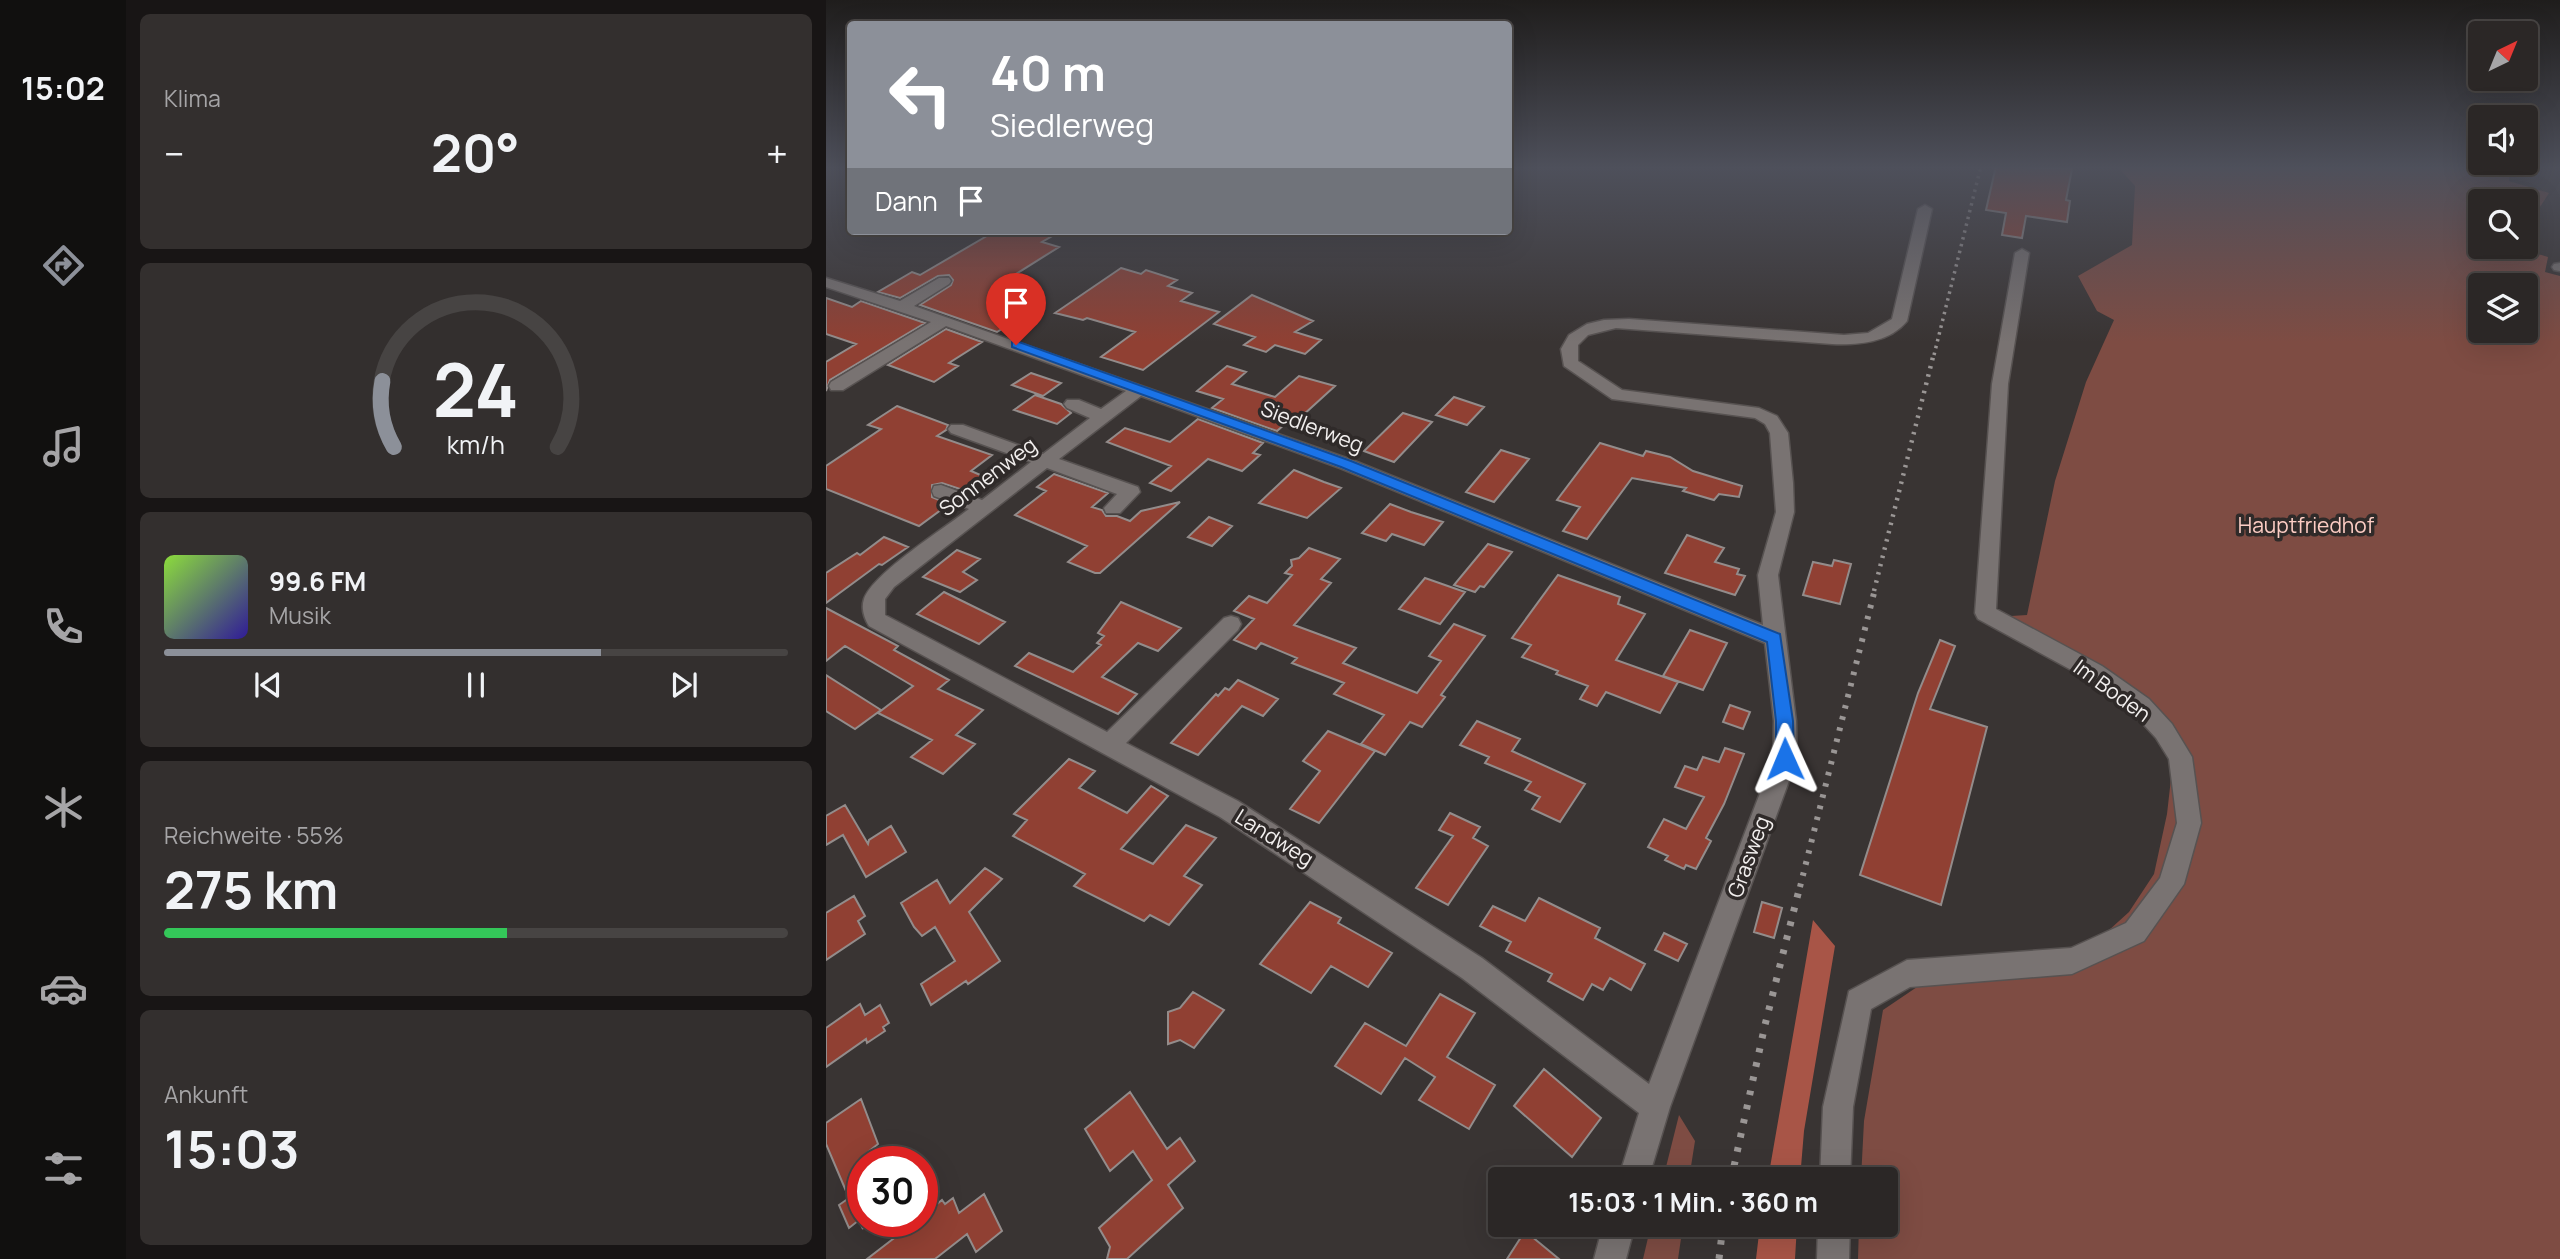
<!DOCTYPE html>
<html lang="de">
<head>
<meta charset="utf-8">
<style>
	body { margin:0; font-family:Manrope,sans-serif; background:#332f2e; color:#f1f3f6; height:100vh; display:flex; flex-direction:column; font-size:26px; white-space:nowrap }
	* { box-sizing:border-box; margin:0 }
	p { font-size:23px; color:#a6a5a7 }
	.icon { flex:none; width:38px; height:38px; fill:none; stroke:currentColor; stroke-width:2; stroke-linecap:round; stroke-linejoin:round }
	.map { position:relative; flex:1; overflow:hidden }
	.side { display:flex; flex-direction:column; gap:14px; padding:14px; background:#181515; width:700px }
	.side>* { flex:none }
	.top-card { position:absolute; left:21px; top:21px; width:665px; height:214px; border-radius:7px; box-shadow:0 7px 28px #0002,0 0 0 2px #474443; background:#8c9099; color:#fff; overflow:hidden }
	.needle { width:46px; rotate:43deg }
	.controls { position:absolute; left:1642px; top:21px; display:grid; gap:14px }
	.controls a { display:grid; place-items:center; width:70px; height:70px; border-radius:7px; background:#2b2726; box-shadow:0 7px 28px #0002,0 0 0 2px #474443; font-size:35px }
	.speed { position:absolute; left:21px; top:1146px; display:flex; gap:14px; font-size:35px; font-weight:700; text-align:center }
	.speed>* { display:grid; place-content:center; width:91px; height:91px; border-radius:50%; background:#2b2726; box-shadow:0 7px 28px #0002,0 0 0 2px #474443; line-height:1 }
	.speed .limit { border:10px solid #d22; background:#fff; color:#111 }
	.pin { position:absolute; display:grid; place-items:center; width:60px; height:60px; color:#fff; margin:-72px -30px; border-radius:50% 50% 50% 0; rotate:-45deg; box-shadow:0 0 7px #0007 }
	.pin .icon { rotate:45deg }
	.me { position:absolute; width:77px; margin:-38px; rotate:359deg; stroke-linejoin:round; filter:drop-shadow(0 0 5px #0008) }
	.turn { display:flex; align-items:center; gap:24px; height:147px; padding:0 28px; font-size:32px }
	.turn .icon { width:91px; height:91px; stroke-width:2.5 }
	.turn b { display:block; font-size:49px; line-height:60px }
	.then { display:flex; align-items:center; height:66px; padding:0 28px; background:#0003; gap:14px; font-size:26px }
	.big { font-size:52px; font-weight:700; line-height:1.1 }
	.side .widget { flex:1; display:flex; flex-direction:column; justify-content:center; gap:10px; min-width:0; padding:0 24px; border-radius:10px; background:#332f2e }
	.side .dial { align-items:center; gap:0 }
	.dial svg { height:182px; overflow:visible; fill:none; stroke:#474443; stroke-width:7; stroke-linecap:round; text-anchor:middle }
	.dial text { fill:#f1f3f6; stroke:none }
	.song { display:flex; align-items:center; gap:21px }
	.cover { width:84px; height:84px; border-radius:10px; background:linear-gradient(135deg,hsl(90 70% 55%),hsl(250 70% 35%)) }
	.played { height:7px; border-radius:4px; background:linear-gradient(90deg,#8c9099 70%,#474443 70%) }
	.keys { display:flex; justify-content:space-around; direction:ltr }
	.heat { display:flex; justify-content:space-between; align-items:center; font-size:38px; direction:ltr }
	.charge { height:10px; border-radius:5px; background:linear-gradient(90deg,#34c759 55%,#474443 0) }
	.trip { position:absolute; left:662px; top:1167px; width:410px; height:70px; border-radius:7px; background:#2b2726; box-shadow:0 7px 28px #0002,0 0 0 2px #474443; font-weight:700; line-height:70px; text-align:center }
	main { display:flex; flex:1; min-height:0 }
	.menu { display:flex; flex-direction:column; width:126px; justify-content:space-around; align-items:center; background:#11100f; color:#a6a5a7 }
	.menu .icon { width:49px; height:49px }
	.menu .active { color:#8c9099 }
	.menu b { font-size:32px; color:#f1f3f6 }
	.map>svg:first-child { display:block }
</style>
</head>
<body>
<main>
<nav class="menu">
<b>15:02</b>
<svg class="icon active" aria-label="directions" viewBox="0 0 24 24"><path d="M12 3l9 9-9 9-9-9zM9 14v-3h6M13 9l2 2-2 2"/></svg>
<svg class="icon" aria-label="music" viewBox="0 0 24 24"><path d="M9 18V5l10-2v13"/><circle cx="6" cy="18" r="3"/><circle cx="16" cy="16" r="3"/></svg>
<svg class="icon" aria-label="phone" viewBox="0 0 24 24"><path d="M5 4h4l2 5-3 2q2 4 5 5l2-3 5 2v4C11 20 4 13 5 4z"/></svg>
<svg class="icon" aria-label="climate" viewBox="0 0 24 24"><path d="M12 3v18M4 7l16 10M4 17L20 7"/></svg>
<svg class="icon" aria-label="car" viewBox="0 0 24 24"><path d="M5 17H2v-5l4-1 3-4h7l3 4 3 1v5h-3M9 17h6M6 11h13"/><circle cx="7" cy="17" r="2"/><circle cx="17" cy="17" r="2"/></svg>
<svg class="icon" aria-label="filters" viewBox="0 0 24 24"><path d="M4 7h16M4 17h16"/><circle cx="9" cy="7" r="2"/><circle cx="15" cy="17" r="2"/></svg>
</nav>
<section class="side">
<div class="widget"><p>Klima</p>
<div class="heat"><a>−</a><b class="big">20°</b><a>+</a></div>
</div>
<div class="widget dial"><svg viewBox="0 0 100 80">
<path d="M14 69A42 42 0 1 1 86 69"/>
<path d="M14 69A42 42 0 0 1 9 40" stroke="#8c9099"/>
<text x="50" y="56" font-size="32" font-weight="700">24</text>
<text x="50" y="72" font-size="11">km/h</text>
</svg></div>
<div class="widget">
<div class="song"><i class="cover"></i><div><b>99.6 FM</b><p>Musik</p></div></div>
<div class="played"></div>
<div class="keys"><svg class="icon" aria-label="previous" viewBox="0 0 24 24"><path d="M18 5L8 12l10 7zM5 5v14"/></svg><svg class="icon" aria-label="pause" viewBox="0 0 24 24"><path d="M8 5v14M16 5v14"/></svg><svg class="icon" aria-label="next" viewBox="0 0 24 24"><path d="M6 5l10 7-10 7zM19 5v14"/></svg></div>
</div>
<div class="widget"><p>Reichweite · 55%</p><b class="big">275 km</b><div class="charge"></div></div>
<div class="widget"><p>Ankunft</p><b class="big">15:03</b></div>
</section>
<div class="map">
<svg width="1734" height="1259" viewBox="0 0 1734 1259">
	<rect width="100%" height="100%" fill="#393433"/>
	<path fill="#7e4c43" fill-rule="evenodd" d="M 1291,166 L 1683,166 L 1683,181 L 1723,193 L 1699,230 L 1699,201 L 1654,201 L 1654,247 L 1689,247 L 1722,257 L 1719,272 L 1734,276 L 1734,1259 L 1032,1259 L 1033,1225 L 1059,1225 L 1059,1180 L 1035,1179 L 1038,1121 L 1057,1010 L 1122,966 L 1201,959 L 1272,940 L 1303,912 L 1328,874 L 1341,814 L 1347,761 L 1333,734 L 1280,686 L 1153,618 L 1201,615 L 1229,481 L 1260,382 L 1288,320 L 1271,311 L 1252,276 L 1306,245 L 1309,186 ZM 1654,285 L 1699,285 L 1699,331 L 1654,331 Z
		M 853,1115 L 869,1141 L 863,1179 L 837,1179 Z
		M 825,1225 L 857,1225 L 852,1259 L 817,1259 Z"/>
	<path fill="#a85547" d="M 987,920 L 1009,946 L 978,1131 L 974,1179 L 942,1179 Z
		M 934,1225 L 971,1225 L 969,1259 L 930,1259 Z"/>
	<path fill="#904033" stroke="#938c8b" stroke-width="2" d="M 1170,166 L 1246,169 L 1240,200 L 1244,201 L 1241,222 L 1200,216 L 1196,238 L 1176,235 L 1180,213 L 1160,210 Z
		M 181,231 L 235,231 L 216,242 L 233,247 L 166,289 L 191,297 L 176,306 L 204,315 L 185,328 L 181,326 L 171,332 L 94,305 L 125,285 L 127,280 L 123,275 L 112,276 L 74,298 L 52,292 L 86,272 L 94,275 L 166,233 L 174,235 Z
		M 295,268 L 315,274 L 320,270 L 351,280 L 342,286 L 366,293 L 355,301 L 393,312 L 317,370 L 275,357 L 309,332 L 261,318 L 257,320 L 229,313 Z
		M 426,295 L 487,321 L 469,332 L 495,340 L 479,354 L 449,345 L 440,352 L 418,345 L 429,337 L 388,324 Z
		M 0,298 L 26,307 L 35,301 L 99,323 L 4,380 L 0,391 L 0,362 L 30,344 L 0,334 Z
		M 120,329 L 156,342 L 123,363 L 132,366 L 108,382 L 62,365 Z
		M 401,366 L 420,372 L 406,384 L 449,397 L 473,376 L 509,386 L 465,426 L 459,424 L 451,431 L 386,408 L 397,399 L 371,391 Z
		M 205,373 L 235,383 L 217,396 L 186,385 Z
		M 209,395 L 235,404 L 245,413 L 231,424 L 188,410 Z
		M 628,397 L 658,407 L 641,425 L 610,415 Z
		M 71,406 L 122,425 L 120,430 L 111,436 L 166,455 L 145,471 L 159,477 L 140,491 L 116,483 L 106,485 L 106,497 L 123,504 L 93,526 L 0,489 L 0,466 L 55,429 L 42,425 Z
		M 577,413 L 606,422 L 568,462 L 538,451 Z
		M 372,419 L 437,443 L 427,453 L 434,455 L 416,471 L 382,459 L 345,491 L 324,483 L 345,466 L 281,442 L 299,428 L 344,442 Z
		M 774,443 L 817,456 L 820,451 L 844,457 L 867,471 L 916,486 L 913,497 L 893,494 L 888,500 L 857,491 L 860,488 L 806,478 L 761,539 L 737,531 L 754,507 L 731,500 Z
		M 675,450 L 703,459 L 668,502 L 640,492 Z
		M 468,470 L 498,482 L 515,488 L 481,518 L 433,503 Z
		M 228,474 L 282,493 L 266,507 L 276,510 L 280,516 L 291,516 L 304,521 L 315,511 L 354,502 L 274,573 L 269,573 L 242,562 L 261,546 L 189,515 L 220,491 L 211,487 Z
		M 564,504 L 585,512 L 617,522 L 598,545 L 566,534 L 560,541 L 536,533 Z
		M 383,517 L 406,526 L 386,546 L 362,537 Z
		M 861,535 L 898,548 L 889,562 L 913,569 L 911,574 L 919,576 L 909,595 L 839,573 Z
		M 58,537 L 82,547 L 56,565 L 53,564 L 0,603 L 0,573 L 31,553 L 34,555 Z
		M 662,544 L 686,552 L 658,587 L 654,586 L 649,592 L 628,585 Z
		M 483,548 L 514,559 L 495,579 L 505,583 L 468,625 L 530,648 L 517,663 L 591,693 L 615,661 L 603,656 L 628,624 L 659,636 L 615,695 L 619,697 L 596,727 L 584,722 L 559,755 L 535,744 L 558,715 L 508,694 L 518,683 L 466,663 L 471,658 L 435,643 L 430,649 L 408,640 L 428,619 L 408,611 L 423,596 L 441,603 L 466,575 L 459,573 L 466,566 L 465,560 L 473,558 Z
		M 131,550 L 154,559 L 137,572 L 151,580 L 134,592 L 97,577 Z
		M 1008,560 L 1025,564 L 1014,604 L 977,595 L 987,562 L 1006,566 Z
		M 732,575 L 794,597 L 792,604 L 819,614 L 790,660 L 852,682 L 834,713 L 780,692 L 771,706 L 754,699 L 762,686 L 730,674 L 732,671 L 696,657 L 705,645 L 686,638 Z
		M 599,578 L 639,592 L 614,624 L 573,609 Z
		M 118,592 L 179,622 L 153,644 L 91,614 Z
		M 295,602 L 355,628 L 332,651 L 312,643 L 276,677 L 311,694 L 292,714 L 189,666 L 203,653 L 247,672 L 275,645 L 271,643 L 278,636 L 272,633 Z
		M 0,608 L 72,646 L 68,650 L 123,680 L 112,689 L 157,710 L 130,735 L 149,744 L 117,774 L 85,757 L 106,740 L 52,713 L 87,686 L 19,646 L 0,661 Z
		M 864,630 L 901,643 L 877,690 L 837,676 Z
		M 1114,640 L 1129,646 L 1104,709 L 1161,727 L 1115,905 L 1034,875 L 1092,693 Z
		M 0,675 L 55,710 L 29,729 L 0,711 Z
		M 412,680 L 452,699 L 437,716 L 416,706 L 372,755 L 345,743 L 390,694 L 392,696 L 399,688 L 403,690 Z
		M 904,705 L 924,712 L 917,729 L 897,722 Z
		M 651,721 L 694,739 L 686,751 L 759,784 L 734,822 L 706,809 L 714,797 L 699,790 L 705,782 L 659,763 L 663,757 L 634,745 Z
		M 502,731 L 549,751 L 493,823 L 464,809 L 494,771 L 477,761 Z
		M 899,748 L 918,754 L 898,804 L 880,838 L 885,841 L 870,869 L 860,865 L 858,869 L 839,860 L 842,856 L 822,847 L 838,819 L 860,829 L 878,797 L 849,787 L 859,766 L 871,770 L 877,757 L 893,762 Z
		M 243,759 L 269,771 L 253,788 L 301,813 L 325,786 L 342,796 L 295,849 L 327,864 L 360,825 L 390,838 L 358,876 L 376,885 L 343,925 L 324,915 L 318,921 L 248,886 L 259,874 L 187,836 L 201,820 L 188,814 Z
		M 19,805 L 42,844 L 43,840 L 65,826 L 80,852 L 40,877 L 17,835 L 0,845 L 0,816 Z
		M 624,813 L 654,827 L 647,838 L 662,846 L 622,905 L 590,888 L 627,836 L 613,830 Z
		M 159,868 L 176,879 L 143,912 L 174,961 L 142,984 L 140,981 L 105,1005 L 95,984 L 129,961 L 109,927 L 96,936 L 88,927 L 75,903 L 111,880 L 124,903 Z
		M 28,896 L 39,916 L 32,921 L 39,934 L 0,960 L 0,913 Z
		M 713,898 L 774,928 L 769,938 L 819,964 L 805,990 L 784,978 L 777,990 L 766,984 L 757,1000 L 722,981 L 726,974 L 680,951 L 685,942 L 654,926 L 667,906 L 699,921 Z
		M 484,902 L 515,918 L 512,923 L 566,953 L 542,987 L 505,966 L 485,993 L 434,964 Z
		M 936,902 L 956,908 L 948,938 L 928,932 Z
		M 838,933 L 861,944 L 852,961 L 829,950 Z
		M 367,992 L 398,1010 L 368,1048 L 354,1040 L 342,1044 L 342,1012 L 354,1008 Z
		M 614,994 L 649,1013 L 621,1057 L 669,1085 L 643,1129 L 593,1100 L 609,1077 L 579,1058 L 555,1094 L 509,1066 L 539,1023 L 580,1046 Z
		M 34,1004 L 39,1015 L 54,1005 L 63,1023 L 57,1027 L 59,1031 L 41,1043 L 40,1039 L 0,1067 L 0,1028 Z
		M 718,1069 L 775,1118 L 746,1157 L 688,1106 Z
		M 304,1092 L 341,1149 L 354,1138 L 369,1161 L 342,1185 L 357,1208 L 301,1259 L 281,1259 L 284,1247 L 273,1228 L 326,1180 L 307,1151 L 284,1171 L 259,1129 Z
		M 35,1099 L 52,1144 L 37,1156 L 37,1229 L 33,1220 L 23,1228 L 13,1205 L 23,1198 L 0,1144 L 0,1123 Z
		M 158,1194 L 176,1231 L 150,1252 L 141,1234 L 109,1259 L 41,1259 L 89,1222 L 96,1222 L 96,1216 L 116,1200 L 119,1204 L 127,1198 L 133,1213 Z
		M 699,1231 L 733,1259 L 681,1259 Z"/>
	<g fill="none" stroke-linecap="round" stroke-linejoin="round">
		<g stroke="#575251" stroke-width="3">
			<path id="minor" d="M 1099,205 L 1106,209 L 1081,321 C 1063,343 1032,345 1006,344 L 790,328 L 762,335 L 752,345 L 752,361 L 796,390 L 933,408 L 951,416 L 962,433 L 967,483 L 968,512 L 952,575 L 970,721 L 971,759 L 844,1107 L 822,1180 L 792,1180 L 813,1113 L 636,978 L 394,817 L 43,626 C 38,618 35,608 38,599 C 47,573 119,528 143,509 L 108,496 L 106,491 L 108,486 L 115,485 L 156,500 L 205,462 L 125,433 L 122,429 L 125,425 L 137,425 L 217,454 L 264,418 L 241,408 L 238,404 L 241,400 L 253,400 L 275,409 L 300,391 L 120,326 L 17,390 L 5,390 L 3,386 L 5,382 L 105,322 L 0,287 L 0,278 L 74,301 L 113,278 L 123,278 L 125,281 L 123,284 L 88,306 L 526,460 L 937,625 L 932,575 L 950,512 L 944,433 L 939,424 L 929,418 L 786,399 L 738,366 L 735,349 L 743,335 L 761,324 L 778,320 L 803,319 L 1018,335 L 1042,333 L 1066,319 L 1092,209 ZM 315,396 L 514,468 L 939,643 L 948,721 L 947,759 L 823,1084 L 656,958 L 412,801 L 300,743 L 412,630 L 415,624 L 412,618 L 405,616 L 398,618 L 281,732 L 59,615 L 59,599 L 68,587 L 221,468 L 291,494 L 278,508 L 280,513 L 294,513 L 314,492 L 312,487 L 233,459 Z
				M 1196,249 L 1203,253 L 1182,384 L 1170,609 L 1276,666 L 1323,699 L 1346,724 L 1366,757 L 1375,823 L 1358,884 L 1318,941 L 1246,974 L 1084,987 L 1045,1009 L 1027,1107 L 1024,1180 L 994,1180 L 997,1107 L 1023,991 L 1081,960 L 1245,948 L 1300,923 L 1334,878 L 1351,823 L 1343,759 L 1330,738 L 1307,713 L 1260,678 L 1152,619 L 1149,613 L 1166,384 L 1189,253 Z
				M 1734,263 L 1734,271 L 1728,270 L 1726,267 L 1728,264 Z
				M 777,1225 L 809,1225 L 800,1259 L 768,1259 Z
				M 992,1225 L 1024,1225 L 1023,1259 L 991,1259 Z"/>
		</g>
		<use href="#minor" fill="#797372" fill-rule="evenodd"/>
		<path stroke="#9a9695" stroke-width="3.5" stroke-dasharray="2.5 4.5" stroke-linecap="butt" d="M 1108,355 L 1155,166"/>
		<path stroke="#9a9695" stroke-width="4.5" stroke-dasharray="2.5 6" stroke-linecap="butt" d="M 1048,591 L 1108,353"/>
		<path stroke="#9a9695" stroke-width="6" stroke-dasharray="3.5 8" stroke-linecap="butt" d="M 974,887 L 1049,589"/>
		<path stroke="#9a9695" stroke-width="7" stroke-dasharray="4.5 10" stroke-linecap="butt" d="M 905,1180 L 939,1025 L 974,886
			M 893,1259 L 897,1225"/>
	</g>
	<linearGradient id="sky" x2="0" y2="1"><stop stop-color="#1f1d1c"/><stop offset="0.49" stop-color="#4e505b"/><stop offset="1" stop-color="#4e505b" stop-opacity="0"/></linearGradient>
	<rect width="1734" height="342" fill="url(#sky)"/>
	<path fill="#1a73e8" stroke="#114b97" stroke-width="2" d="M 190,341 L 525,461 L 954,634 L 967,721 L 968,759 L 965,765 L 959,767 L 953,765 L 950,759 L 950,721 L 941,642 L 515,467 L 186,347 L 186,342 Z"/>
	<g text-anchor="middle" stroke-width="7" stroke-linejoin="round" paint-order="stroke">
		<g font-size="21" fill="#f2efee" stroke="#2f2a29">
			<text transform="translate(486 427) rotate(21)" y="7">Siedlerweg</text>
			<text transform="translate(162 477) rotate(-37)" y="7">Sonnenweg</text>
			<text transform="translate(1286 691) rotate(36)" y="7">Im Boden</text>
			<text transform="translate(448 838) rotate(32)" y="7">Landweg</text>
			<text transform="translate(923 857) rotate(-70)" y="7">Grasweg</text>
		</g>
		<g font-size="21" fill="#fdcdc4" stroke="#2f2a29">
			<text x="1480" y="533">Hauptfriedhof</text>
		</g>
	</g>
</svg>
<div class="controls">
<a><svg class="needle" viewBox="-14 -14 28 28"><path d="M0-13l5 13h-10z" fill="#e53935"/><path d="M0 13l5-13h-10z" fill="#a6a5a7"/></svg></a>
<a><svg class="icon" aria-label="sound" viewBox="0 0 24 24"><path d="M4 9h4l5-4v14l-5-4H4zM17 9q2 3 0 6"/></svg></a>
<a><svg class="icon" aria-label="search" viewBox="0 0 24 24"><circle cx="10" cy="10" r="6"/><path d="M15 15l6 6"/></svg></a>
<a><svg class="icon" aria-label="layers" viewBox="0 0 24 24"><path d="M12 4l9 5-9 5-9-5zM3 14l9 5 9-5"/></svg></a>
</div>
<div class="speed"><div class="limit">30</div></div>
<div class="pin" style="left:190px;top:345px;background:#d93025"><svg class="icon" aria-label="arrive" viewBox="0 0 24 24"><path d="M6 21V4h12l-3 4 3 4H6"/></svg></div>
<svg class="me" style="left:959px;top:759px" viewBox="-20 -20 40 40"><path d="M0-17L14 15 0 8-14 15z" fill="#1a73e8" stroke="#fff" stroke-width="4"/></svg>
<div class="trip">15:03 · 1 Min. · 360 m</div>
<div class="top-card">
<div class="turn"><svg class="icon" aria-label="left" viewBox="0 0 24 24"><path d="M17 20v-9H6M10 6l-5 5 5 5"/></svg><div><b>40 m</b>Siedlerweg</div></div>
<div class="then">Dann<svg class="icon" aria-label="arrive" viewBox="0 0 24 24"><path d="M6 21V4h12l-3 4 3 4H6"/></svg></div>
</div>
</div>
</main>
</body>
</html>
